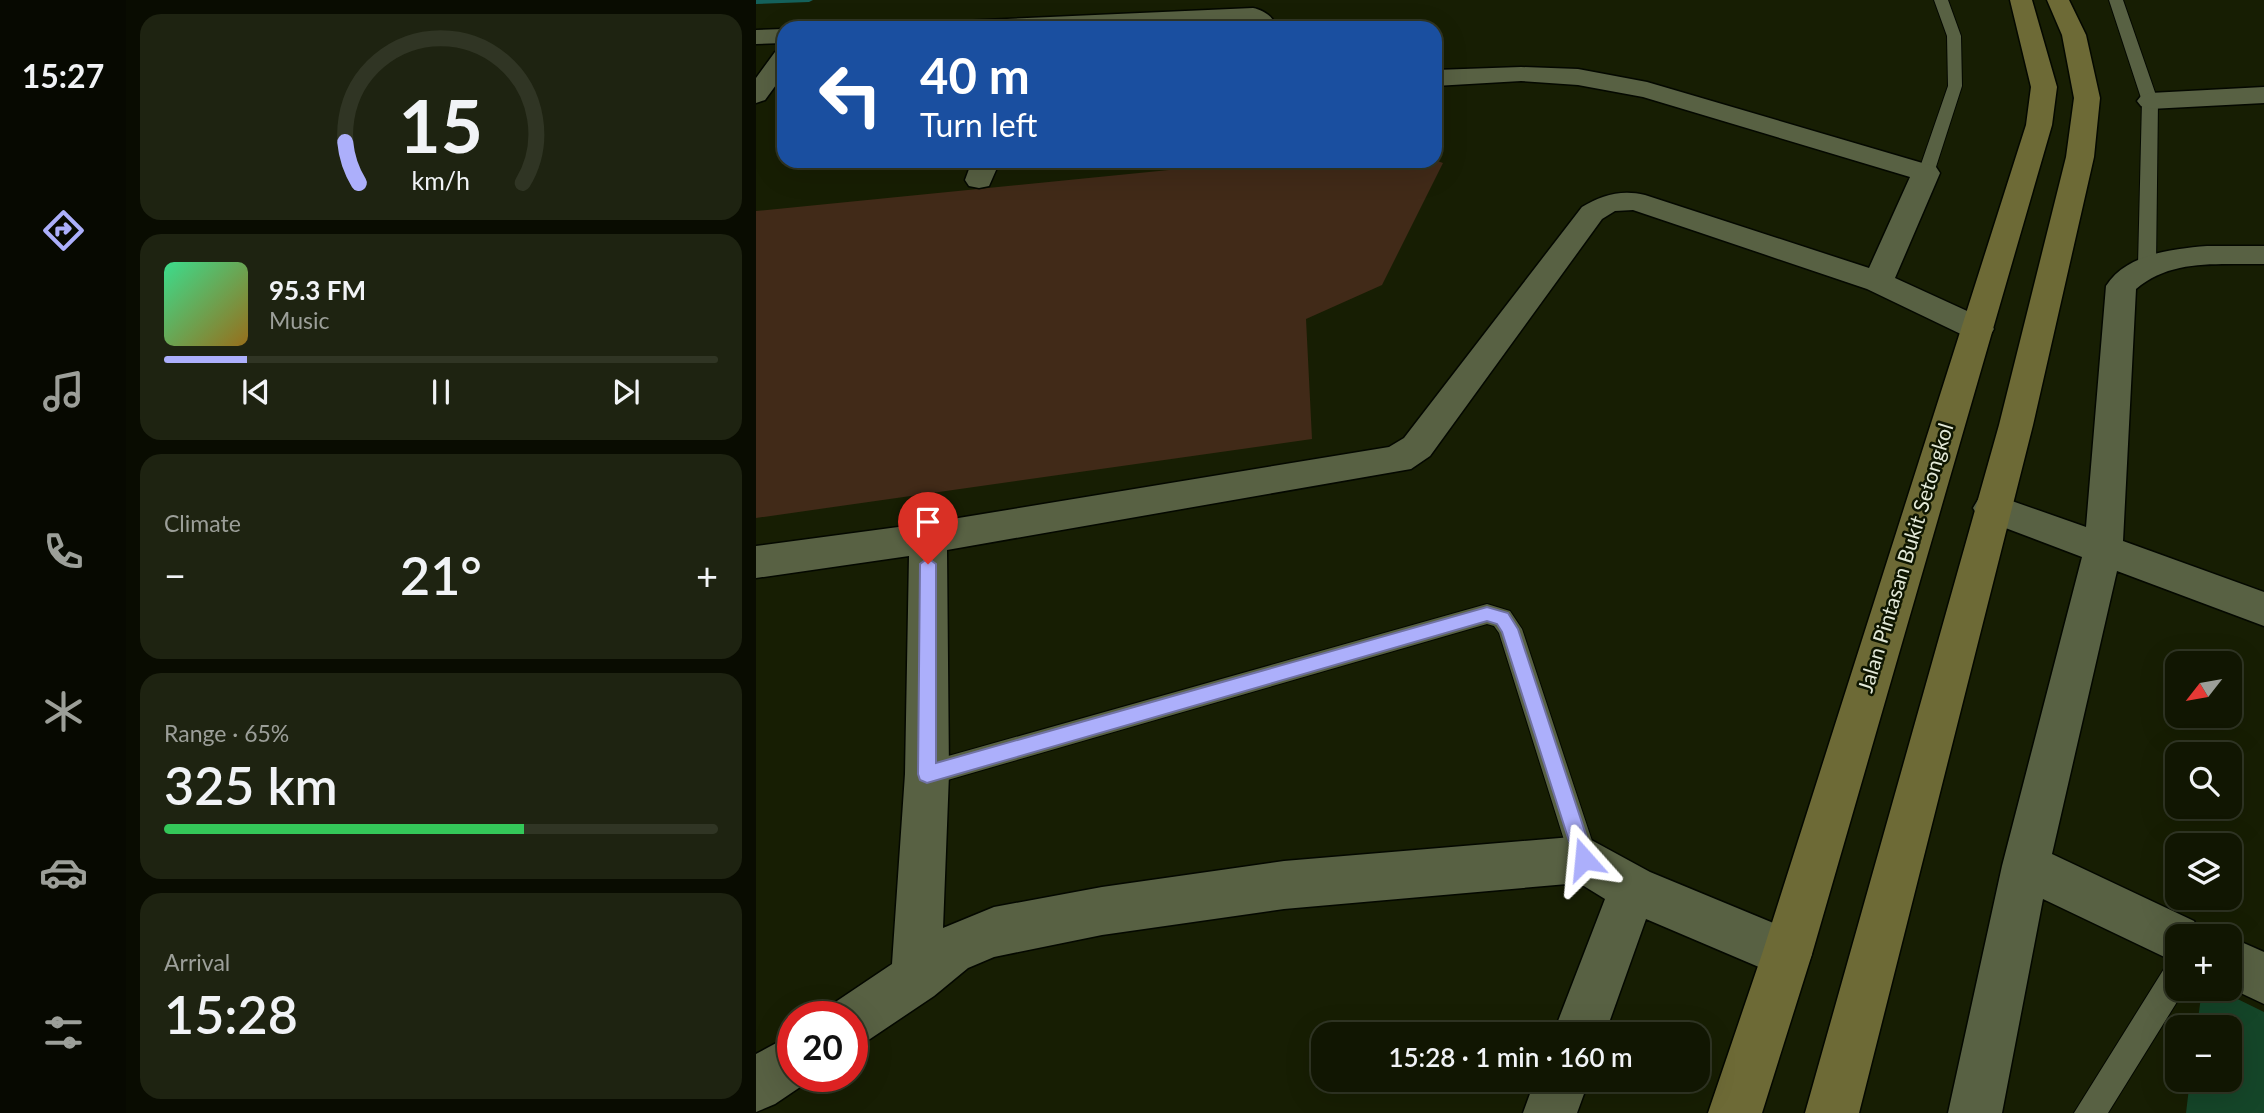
<!DOCTYPE html>
<html lang="en">
<head>
<meta charset="utf-8">
<style>
	body { margin:0; font-family:Lato,sans-serif; background:#1e2311; color:#f1f3f6; height:100vh; display:flex; flex-direction:column; font-size:26px; white-space:nowrap }
	* { box-sizing:border-box; margin:0 }
	p { font-size:23px; color:#9c9f99 }
	.icon { flex:none; width:38px; height:38px; fill:none; stroke:currentColor; stroke-width:2; stroke-linecap:round; stroke-linejoin:round }
	.map { position:relative; flex:1; overflow:hidden }
	.drawer { display:flex; flex-direction:column; gap:14px; padding:14px; background:#090c01; width:630px }
	.drawer>* { flex:none }
	.top-card { position:absolute; left:21px; top:21px; width:665px; height:147px; border-radius:21px; box-shadow:0 7px 28px #0002,0 0 0 2px #303524; background:#1a4fa0; color:#fff; overflow:hidden }
	.needle { width:46px; rotate:239deg }
	.controls { position:absolute; left:1409px; top:651px; display:grid; gap:14px }
	.controls a { display:grid; place-items:center; width:77px; height:77px; border-radius:14px; background:#111602; box-shadow:0 7px 28px #0002,0 0 0 2px #303524; font-size:35px }
	.speed { position:absolute; left:21px; top:1001px; display:flex; gap:14px; font-size:35px; font-weight:700; text-align:center }
	.speed>* { display:grid; place-content:center; width:91px; height:91px; border-radius:50%; background:#111602; box-shadow:0 7px 28px #0002,0 0 0 2px #303524; line-height:1 }
	.speed .limit { border:10px solid #d22; background:#fff; color:#111 }
	.pin { position:absolute; display:grid; place-items:center; width:60px; height:60px; color:#fff; margin:-72px -30px; border-radius:50% 50% 50% 0; rotate:-45deg; box-shadow:0 0 7px #0007 }
	.pin .icon { rotate:45deg }
	.me { position:absolute; width:77px; margin:-38px; rotate:342deg; stroke-linejoin:round; filter:drop-shadow(0 0 5px #0008) }
	.turn { display:flex; align-items:center; gap:24px; height:147px; padding:0 28px; font-size:32px }
	.turn .icon { width:91px; height:91px; stroke-width:2.5 }
	.turn b { display:block; font-size:49px; line-height:60px }
	.big { font-size:52px; font-weight:600; line-height:1.1 }
	.drawer .tile { flex:1; display:flex; flex-direction:column; justify-content:center; gap:10px; min-width:0; padding:0 24px; border-radius:21px; background:#1e2311 }
	.drawer .dial { align-items:center; gap:0 }
	.dial svg { height:182px; overflow:visible; fill:none; stroke:#303524; stroke-width:7; stroke-linecap:round; text-anchor:middle }
	.dial text { fill:#f1f3f6; stroke:none }
	.song { display:flex; align-items:center; gap:21px }
	.cover { width:84px; height:84px; border-radius:10px; background:linear-gradient(135deg,hsl(150 70% 55%),hsl(40 70% 35%)) }
	.played { height:7px; border-radius:4px; background:linear-gradient(90deg,#acaffb 15%,#303524 15%) }
	.keys { display:flex; justify-content:space-around; direction:ltr }
	.heat { display:flex; justify-content:space-between; align-items:center; font-size:38px; direction:ltr }
	.charge { height:10px; border-radius:5px; background:linear-gradient(90deg,#34c759 65%,#303524 0) }
	.trip { position:absolute; left:555px; top:1022px; width:399px; height:70px; border-radius:21px; background:#111602; box-shadow:0 7px 28px #0002,0 0 0 2px #303524; font-weight:600; line-height:70px; text-align:center }
	main { display:flex; flex:1; min-height:0 }
	.tab-bar { display:flex; flex-direction:column; width:126px; justify-content:space-around; align-items:center; background:#070901; color:#9c9f99 }
	.tab-bar .icon { width:49px; height:49px }
	.tab-bar .current { color:#acaffb }
	.tab-bar b { font-size:32px; color:#f1f3f6 }
	.map>svg:first-child { display:block }
</style>
</head>
<body>
<main>
<nav class="tab-bar">
<b>15:27</b>
<svg class="icon current" aria-label="directions" viewBox="0 0 24 24"><path d="M12 3l9 9-9 9-9-9zM9 14v-3h6M13 9l2 2-2 2"/></svg>
<svg class="icon" aria-label="music" viewBox="0 0 24 24"><path d="M9 18V5l10-2v13"/><circle cx="6" cy="18" r="3"/><circle cx="16" cy="16" r="3"/></svg>
<svg class="icon" aria-label="phone" viewBox="0 0 24 24"><path d="M5 4h4l2 5-3 2q2 4 5 5l2-3 5 2v4C11 20 4 13 5 4z"/></svg>
<svg class="icon" aria-label="climate" viewBox="0 0 24 24"><path d="M12 3v18M4 7l16 10M4 17L20 7"/></svg>
<svg class="icon" aria-label="car" viewBox="0 0 24 24"><path d="M5 17H2v-5l4-1 3-4h7l3 4 3 1v5h-3M9 17h6M6 11h13"/><circle cx="7" cy="17" r="2"/><circle cx="17" cy="17" r="2"/></svg>
<svg class="icon" aria-label="filters" viewBox="0 0 24 24"><path d="M4 7h16M4 17h16"/><circle cx="9" cy="7" r="2"/><circle cx="15" cy="17" r="2"/></svg>
</nav>
<section class="drawer">
<div class="tile dial"><svg viewBox="0 0 100 80">
<path d="M14 69A42 42 0 1 1 86 69"/>
<path d="M14 69A42 42 0 0 1 8 51" stroke="#acaffb"/>
<text x="50" y="56" font-size="32" font-weight="700">15</text>
<text x="50" y="72" font-size="11">km/h</text>
</svg></div>
<div class="tile">
<div class="song"><i class="cover"></i><div><b>95.3 FM</b><p>Music</p></div></div>
<div class="played"></div>
<div class="keys"><svg class="icon" aria-label="previous" viewBox="0 0 24 24"><path d="M18 5L8 12l10 7zM5 5v14"/></svg><svg class="icon" aria-label="pause" viewBox="0 0 24 24"><path d="M8 5v14M16 5v14"/></svg><svg class="icon" aria-label="next" viewBox="0 0 24 24"><path d="M6 5l10 7-10 7zM19 5v14"/></svg></div>
</div>
<div class="tile"><p>Climate</p>
<div class="heat"><a>−</a><b class="big">21°</b><a>+</a></div>
</div>
<div class="tile"><p>Range · 65%</p><b class="big">325 km</b><div class="charge"></div></div>
<div class="tile"><p>Arrival</p><b class="big">15:28</b></div>
</section>
<div class="map">
<svg width="1508" height="1113" viewBox="0 0 1508 1113">
	<rect width="100%" height="100%" fill="#171e03"/>
	<path fill="#412a18" d="M 679,160 L 687,163 L 626,285 L 550,319 L 556,439 L 0,518 L 0,211 L 503,161 Z"/>
	<g fill="none" stroke-linecap="round" stroke-linejoin="round">
		<path fill="#14615b" fill-rule="evenodd" d="M 0,0 L 57,0 L 53,2 L 0,4 Z"/>
	</g>
	<path fill="#154629" d="M 1446,989 L 1461,989 L 1508,1012 L 1508,1113 L 1430,1113 L 1434,1080 L 1474,1080 L 1474,1027 L 1441,1027 Z"/>
	<g fill="none" stroke-linecap="round" stroke-linejoin="round">
		<g stroke="#040800" stroke-width="2">
			<path id="lane" d="M 1178,0 L 1192,0 L 1205,36 L 1206,86 L 1178,173 L 1170,178 L 1162,173 L 1192,86 L 1191,36 Z
				M 1353,0 L 1367,0 L 1402,101 L 1400,265 L 1391,271 L 1382,265 L 1386,101 Z
				M 731,604 L 754,611 L 766,629 L 842,859 L 838,869 L 828,873 L 818,869 L 814,859 L 743,633 L 738,626 L 731,624 L 171,786 L 162,783 L 158,774 L 162,765 L 171,762 Z
				M 1421,959 L 1421,989 L 1429,989 L 1352,1113 L 1318,1113 L 1411,964 Z"/>
		</g>
		<g stroke="#040800" stroke-width="3">
			<path id="street" d="M 497,8 C 507,10 519,17 520,28 L 496,28 L 492,22 L 363,28 L 194,28 L 198,23 L 206,21 Z
				M 28,29 L 28,43 L 0,44 L 0,30 Z
				M 28,50 L 28,74 L 9,100 L 0,103 L 0,78 L 19,52 Z
				M 765,67 L 822,69 L 891,82 L 1180,167 L 1184,173 L 1139,278 L 1233,321 L 1238,329 L 1233,337 L 1222,340 L 1211,337 L 1111,289 L 877,210 L 859,211 L 846,219 L 674,456 L 655,469 L 191,550 L 193,774 L 187,928 L 238,907 L 346,887 L 528,861 L 828,836 L 894,872 L 1049,936 L 1056,954 L 1049,972 L 1031,979 L 890,919 L 849,1034 L 797,1034 L 849,899 L 823,883 L 528,909 L 346,935 L 238,957 L 212,968 L 178,996 L 114,1039 L 96,1047 L 96,1017 L 72,1017 L 78,1003 L 136,964 L 149,774 L 153,556 L 0,578 L 0,546 L 172,523 L 633,447 L 648,438 L 826,207 C 845,195 866,189 889,195 L 1113,268 L 1154,177 L 887,97 L 822,85 L 765,81 L 679,86 L 679,70 Z
				M 1508,87 L 1508,103 L 1394,109 L 1385,106 L 1381,101 L 1385,96 L 1394,93 Z
				M 216,161 L 244,161 L 233,186 L 223,188 L 213,186 L 209,180 Z
				M 1451,246 L 1508,246 L 1508,264 C 1464,265 1416,258 1380,289 L 1367,541 L 1508,592 L 1508,626 L 1361,571 L 1296,854 L 1438,921 L 1445,936 L 1421,936 L 1421,963 L 1287,899 L 1246,1113 L 1192,1113 L 1246,866 L 1326,557 L 1223,518 L 1217,508 L 1223,498 L 1236,494 L 1330,527 L 1350,286 C 1370,254 1416,249 1451,246 Z
				M 1474,937 L 1508,952 L 1508,1004 L 1474,988 Z
				M 37,1034 L 37,1076 L 57,1076 L 56,1079 L 19,1104 L 0,1112 L 0,1054 Z
				M 779,1080 L 833,1080 L 821,1113 L 767,1113 Z"/>
		</g>
		<g stroke="#040800" stroke-width="3">
			<path id="secondary" d="M 1254,0 L 1276,0 L 1301,87 L 1296,125 L 1056,954 L 1006,1113 L 952,1113 L 1006,954 L 1270,125 L 1275,87 Z
				M 1291,0 L 1313,0 L 1330,35 L 1344,98 L 1338,157 L 1277,425 L 1103,1113 L 1049,1113 L 1243,425 L 1310,157 L 1318,98 L 1306,35 Z"/>
		</g>
		<use href="#lane" fill="#586143" fill-rule="evenodd"/>
		<use href="#street" fill="#586143" fill-rule="evenodd"/>
		<use href="#secondary" fill="#6d6a36" fill-rule="evenodd"/>
	</g>
	<path fill="#acaffb" stroke="#7072a3" stroke-width="2" d="M 172,558 L 180,564 L 180,763 L 731,607 L 752,613 L 762,629 L 838,859 L 835,866 L 828,868 L 821,866 L 746,632 L 741,624 L 731,621 L 171,783 L 164,780 L 162,774 L 164,564 Z"/>
	<g text-anchor="middle" stroke-width="5" stroke-linejoin="round" paint-order="stroke">
		<g font-size="21" fill="#e3e9d8" stroke="#0e1500">
			<text transform="translate(1150 558) rotate(-73)" y="7">Jalan Pintasan Bukit Setongkol</text>
		</g>
	</g>
</svg>
<div class="controls">
<a><svg class="needle" viewBox="-14 -14 28 28"><path d="M0-13l5 13h-10z" fill="#e53935"/><path d="M0 13l5-13h-10z" fill="#9c9f99"/></svg></a>
<a><svg class="icon" aria-label="search" viewBox="0 0 24 24"><circle cx="10" cy="10" r="6"/><path d="M15 15l6 6"/></svg></a>
<a><svg class="icon" aria-label="layers" viewBox="0 0 24 24"><path d="M12 4l9 5-9 5-9-5zM3 14l9 5 9-5"/></svg></a>
<a>+</a>
<a>−</a>
</div>
<div class="speed"><div class="limit">20</div></div>
<div class="pin" style="left:172px;top:564px;background:#d93025"><svg class="icon" aria-label="arrive" viewBox="0 0 24 24"><path d="M6 21V4h12l-3 4 3 4H6"/></svg></div>
<svg class="me" style="left:828px;top:859px" viewBox="-20 -20 40 40"><path d="M0-17L14 15 0 8-14 15z" fill="#acaffb" stroke="#fff" stroke-width="4"/></svg>
<div class="trip">15:28 · 1 min · 160 m</div>
<div class="top-card">
<div class="turn"><svg class="icon" aria-label="left" viewBox="0 0 24 24"><path d="M17 20v-9H6M10 6l-5 5 5 5"/></svg><div><b>40 m</b>Turn left</div></div>
</div>
</div>
</main>
</body>
</html>
